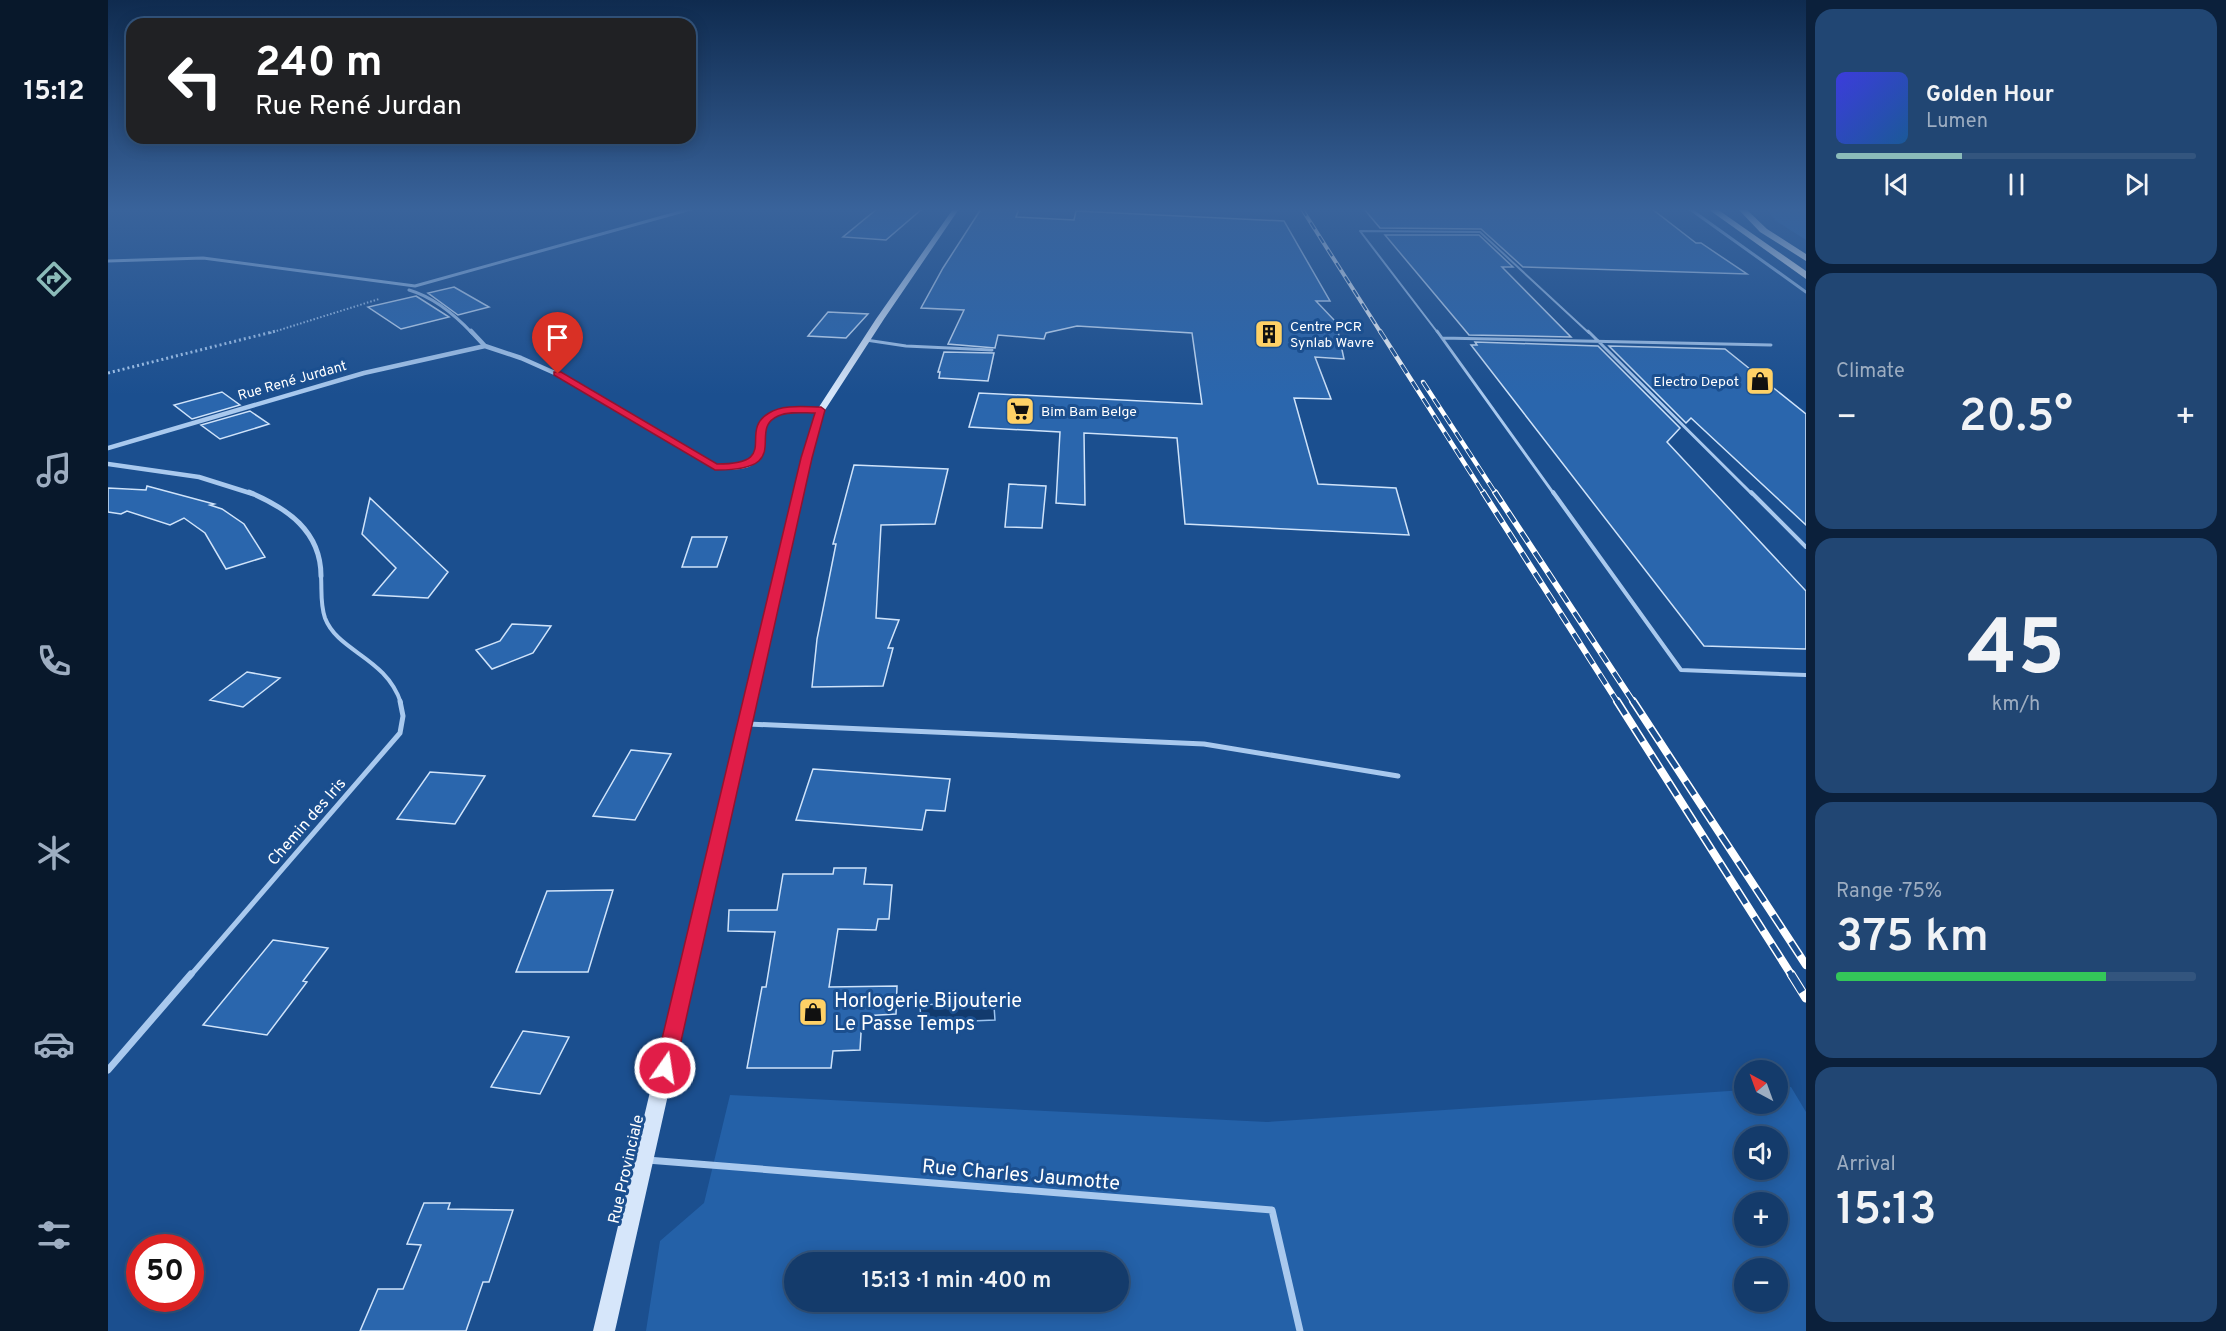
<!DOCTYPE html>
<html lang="en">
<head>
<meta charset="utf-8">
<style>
	body { margin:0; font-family:Overpass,sans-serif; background:#214673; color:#f1f3f6; height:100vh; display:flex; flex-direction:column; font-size:22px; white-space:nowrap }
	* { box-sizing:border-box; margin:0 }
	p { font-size:20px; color:#9dadc1 }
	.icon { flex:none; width:33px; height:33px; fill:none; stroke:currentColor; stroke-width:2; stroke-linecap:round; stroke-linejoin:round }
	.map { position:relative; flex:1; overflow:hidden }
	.sheet { display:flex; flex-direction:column; gap:9px; padding:9px; background:#0b203b; width:420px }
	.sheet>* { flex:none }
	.guide { position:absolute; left:18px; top:18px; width:570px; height:126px; border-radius:18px; box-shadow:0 3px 15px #0003,0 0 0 2px #33557e; background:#202124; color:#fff; overflow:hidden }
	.needle { width:39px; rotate:319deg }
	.buttons { position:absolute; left:1626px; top:1060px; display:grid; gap:12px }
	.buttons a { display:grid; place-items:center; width:54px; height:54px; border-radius:50%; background:#143b6b; box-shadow:0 3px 15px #0003,0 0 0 2px #33557e; font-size:30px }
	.speed { position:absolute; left:18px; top:1234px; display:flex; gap:12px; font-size:30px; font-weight:700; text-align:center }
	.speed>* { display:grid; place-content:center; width:78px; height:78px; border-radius:50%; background:#143b6b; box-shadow:0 3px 15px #0003,0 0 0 2px #33557e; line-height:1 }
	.speed .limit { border:9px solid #d22; background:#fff; color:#111 }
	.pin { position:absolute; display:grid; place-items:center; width:51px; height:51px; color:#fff; margin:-62px -26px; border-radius:50% 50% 50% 0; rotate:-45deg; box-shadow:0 0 6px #0007 }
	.pin .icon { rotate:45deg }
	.me { position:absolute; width:66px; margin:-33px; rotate:13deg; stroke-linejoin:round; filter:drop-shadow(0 0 4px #0008) }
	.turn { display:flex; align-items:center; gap:21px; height:126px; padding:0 30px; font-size:27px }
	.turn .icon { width:78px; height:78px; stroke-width:2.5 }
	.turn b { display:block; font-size:42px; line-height:51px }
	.big { font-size:45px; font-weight:600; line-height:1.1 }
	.sheet .tile { flex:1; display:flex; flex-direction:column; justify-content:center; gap:9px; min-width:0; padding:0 21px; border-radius:18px; background:#214673 }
	.sheet .dial { align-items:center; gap:0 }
	.dial b { font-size:78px; line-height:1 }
	.song { display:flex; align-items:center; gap:18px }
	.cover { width:72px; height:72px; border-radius:9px; background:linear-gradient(135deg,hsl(240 70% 55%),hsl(210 70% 35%)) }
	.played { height:6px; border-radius:3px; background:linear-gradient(90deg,#8bbbb9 35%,#33557e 35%) }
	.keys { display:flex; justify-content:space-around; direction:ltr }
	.heat { display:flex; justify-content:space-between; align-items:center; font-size:33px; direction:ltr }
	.charge { height:9px; border-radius:4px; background:linear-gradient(90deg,#34c759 75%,#33557e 0) }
	.trip { position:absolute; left:676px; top:1252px; width:345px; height:60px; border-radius:30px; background:#143b6b; box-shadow:0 3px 15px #0003,0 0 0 2px #33557e; font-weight:600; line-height:60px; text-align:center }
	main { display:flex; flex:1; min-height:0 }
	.tab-bar { display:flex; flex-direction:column; width:108px; justify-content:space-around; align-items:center; background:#08182b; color:#9dadc1 }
	.tab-bar .icon { width:42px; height:42px }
	.tab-bar .on { color:#8bbbb9 }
	.tab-bar b { font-size:27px; color:#f1f3f6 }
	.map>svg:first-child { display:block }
</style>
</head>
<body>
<main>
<nav class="tab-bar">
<b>15:12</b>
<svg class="icon on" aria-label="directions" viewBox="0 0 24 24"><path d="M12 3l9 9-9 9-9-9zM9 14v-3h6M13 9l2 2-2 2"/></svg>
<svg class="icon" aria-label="music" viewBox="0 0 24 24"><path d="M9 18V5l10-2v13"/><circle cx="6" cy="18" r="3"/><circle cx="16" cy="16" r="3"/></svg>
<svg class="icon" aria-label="phone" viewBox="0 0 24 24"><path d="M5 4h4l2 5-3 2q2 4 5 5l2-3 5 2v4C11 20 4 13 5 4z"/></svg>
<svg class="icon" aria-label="climate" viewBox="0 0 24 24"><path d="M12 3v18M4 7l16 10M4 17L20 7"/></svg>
<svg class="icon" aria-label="car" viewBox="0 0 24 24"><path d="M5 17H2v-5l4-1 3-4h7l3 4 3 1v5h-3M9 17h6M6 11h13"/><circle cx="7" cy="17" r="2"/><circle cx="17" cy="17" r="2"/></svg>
<svg class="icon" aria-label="filters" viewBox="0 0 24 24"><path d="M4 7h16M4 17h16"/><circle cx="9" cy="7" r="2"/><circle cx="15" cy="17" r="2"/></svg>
</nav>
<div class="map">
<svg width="1698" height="1331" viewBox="0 0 1698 1331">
	<rect width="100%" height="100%" fill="#1b4f8f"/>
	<path fill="#2461a8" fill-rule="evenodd" d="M 1658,209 L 1698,209 L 1698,240 L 1668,221 Z
		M 1683,1087 L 1698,1112 L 1698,1331 L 538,1331 L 552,1241 L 596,1203 L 622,1095 L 1159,1122 L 1636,1090 L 1636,1104 L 1670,1104 L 1670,1088 ZM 1636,1137 L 1670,1137 L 1670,1170 L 1636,1170 ZM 1636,1203 L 1670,1203 L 1670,1236 L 1636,1236 ZM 687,1263 L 1011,1263 L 1011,1302 L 687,1302 ZM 1636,1269 L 1670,1269 L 1670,1302 L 1636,1302 Z"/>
	<path fill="#123a6d" stroke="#9cc4f0" stroke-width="1.5" d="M 853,1003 L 854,1007 L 886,1006 L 887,1020 L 813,1023 L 812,1005 Z"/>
	<path fill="#2a66ad" stroke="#cfe3fa" stroke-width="1.5" d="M 769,209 L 814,209 L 778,240 L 735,237 Z
		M 873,209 L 911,209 L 908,217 L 966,220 L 968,211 L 1176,221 L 1222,301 L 1208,301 L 1228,322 L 1236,359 L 1207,357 L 1223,399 L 1186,398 L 1210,484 L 1288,488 L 1301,535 L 1077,524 L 1069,438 L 976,433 L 977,505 L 948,503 L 952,432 L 861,427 L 871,393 L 1094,404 L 1084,333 L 969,326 L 938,333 L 936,339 L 890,335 L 887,348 L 840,344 L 856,310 L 813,308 L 835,268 Z
		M 1256,209 L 1544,209 L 1588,243 L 1593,243 L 1639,274 L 1415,267 L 1373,229 L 1272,228 Z
		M 1277,235 L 1371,235 L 1405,267 L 1394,267 L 1463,337 L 1361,335 Z
		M 346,287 L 381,307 L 350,315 L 320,293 Z
		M 308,296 L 341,317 L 293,329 L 260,307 Z
		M 720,312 L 760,314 L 738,338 L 700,336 Z
		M 1367,342 L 1490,346 L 1572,428 L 1559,442 L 1698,591 L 1698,649 L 1596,646 L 1363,345 L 1369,345 Z
		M 1501,346 L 1617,349 L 1698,414 L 1698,525 L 1583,418 L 1578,423 Z
		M 836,352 L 886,353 L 880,381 L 831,378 L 832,372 L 830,372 Z
		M 114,392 L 132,405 L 84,419 L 66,405 Z
		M 142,411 L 161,424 L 112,439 L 93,425 Z
		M 746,465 L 840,469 L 827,524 L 773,525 L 768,618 L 791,620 L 780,648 L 785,648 L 775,686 L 704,687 L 709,639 L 728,544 L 725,544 Z
		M 901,484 L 938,486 L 934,528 L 897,527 Z
		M 39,486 L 106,504 L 102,505 L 114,509 L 136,524 L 157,557 L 118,569 L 97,533 L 76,518 L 62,525 L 19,511 L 13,514 L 0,512 L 0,488 L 38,490 Z
		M 262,498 L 340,572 L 320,598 L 265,595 L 288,568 L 254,534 Z
		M 584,537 L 619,537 L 609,567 L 574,567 Z
		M 404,624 L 443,626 L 425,653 L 384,669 L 368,650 L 392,641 Z
		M 139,672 L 172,678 L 135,707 L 102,700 Z
		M 523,750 L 563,754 L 527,820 L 485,816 Z
		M 705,769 L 842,779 L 837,811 L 818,810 L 814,830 L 688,820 Z
		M 322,772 L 377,776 L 347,824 L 289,819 Z
		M 726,868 L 758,868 L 756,884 L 784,885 L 781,919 L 770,919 L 768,930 L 730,929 L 721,987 L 789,986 L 788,1014 L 754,1016 L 752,1050 L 725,1051 L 723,1068 L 639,1068 L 654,987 L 658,987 L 667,932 L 620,931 L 621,910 L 669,910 L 675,874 L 725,874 Z
		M 505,890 L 480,972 L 408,972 L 439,891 Z
		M 165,940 L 220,948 L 195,981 L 199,982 L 159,1035 L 95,1025 Z
		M 415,1031 L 461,1037 L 432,1094 L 383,1087 Z
		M 316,1203 L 342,1203 L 340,1209 L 405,1210 L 381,1282 L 375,1282 L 358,1331 L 252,1331 L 270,1289 L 295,1289 L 313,1245 L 299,1244 Z"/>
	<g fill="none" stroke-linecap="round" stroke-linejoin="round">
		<path stroke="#a9c9ee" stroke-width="2" stroke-dasharray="1.5 2" stroke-linecap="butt" d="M 162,333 L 271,299"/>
		<path stroke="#a9c9ee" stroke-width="3" stroke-dasharray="2 3" stroke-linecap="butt" d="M 0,373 L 168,331"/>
		<path stroke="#a9c9ee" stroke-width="2" d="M 1330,333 L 1252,231 L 1372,232 L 1481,333"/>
		<path stroke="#a9c9ee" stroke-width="3" d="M 1329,331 L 1334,338
			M 1480,331 L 1644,494
			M 758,340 L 798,346 L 884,350
			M 1446,494 L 1334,338 L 1663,345"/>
		<path stroke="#a9c9ee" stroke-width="4" d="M 1445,492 L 1573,670 L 1698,675
			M 1643,492 L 1698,547
			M 213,576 C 214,590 212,604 217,618 C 230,652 278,657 293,703"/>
		<path stroke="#a9c9ee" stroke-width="5" d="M 640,724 L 1096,744 L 1290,776
			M 82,976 L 292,733 L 295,716 L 292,701"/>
		<path stroke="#a9c9ee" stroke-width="7" d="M 0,1070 L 83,974
			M 539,1160 L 1164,1210 L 1192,1331"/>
		<path stroke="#a9c9ee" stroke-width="3" d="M 1582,209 L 1698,292
			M 0,261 L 95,258 L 307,286 L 583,209
			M 301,290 C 325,297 347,315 364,333"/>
		<path stroke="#a9c9ee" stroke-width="4.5" d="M 363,331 L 377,346 L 413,358 L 449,374 L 607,467 C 617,467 630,469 640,465 C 670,451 622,404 713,410
			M 0,448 L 256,373 L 377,346
			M 0,464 L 91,477 L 145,494"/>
		<path stroke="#a9c9ee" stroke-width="5" d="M 141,492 C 179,508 213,531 213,576"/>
		<path fill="#d6e6fa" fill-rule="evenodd" d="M 845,209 L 851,209 L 776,319 L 717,410 L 703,458 L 507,1331 L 485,1331 L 693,458 L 709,410 L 768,319 Z"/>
		<path fill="#fff" fill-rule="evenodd" d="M 1600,209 L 1609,209 L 1698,271 L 1698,279 Z
			M 1630,209 L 1638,209 L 1659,229 L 1698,254 L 1698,261 L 1652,232 Z"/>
		<g stroke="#fff" stroke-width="4">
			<path id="rail-far4" d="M 1194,209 L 1273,333"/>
		</g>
		<g stroke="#fff" stroke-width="4.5">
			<path id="rail-far3" d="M 1272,331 L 1376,494
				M 1315,382 L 1388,494"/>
		</g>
		<g stroke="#fff" stroke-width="6">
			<path id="rail-far2" d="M 1375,492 L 1510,703
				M 1387,492 L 1526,703"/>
		</g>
		<g stroke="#fff" stroke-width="8">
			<path id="rail-far1" d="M 1509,701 L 1684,976
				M 1525,701 L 1698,965"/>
		</g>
		<g stroke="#fff" stroke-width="9">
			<path id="rail" d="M 1683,974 L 1698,998"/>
		</g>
		<use href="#rail-far4" stroke="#1b4f8f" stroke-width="2" stroke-dasharray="8" stroke-linecap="butt"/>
		<use href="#rail-far3" stroke="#1b4f8f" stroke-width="3" stroke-dasharray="10" stroke-linecap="butt"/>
		<use href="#rail-far2" stroke="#1b4f8f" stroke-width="4" stroke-dasharray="12" stroke-linecap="butt"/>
		<use href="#rail-far1" stroke="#1b4f8f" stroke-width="5" stroke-dasharray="16" stroke-linecap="butt"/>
		<use href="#rail" stroke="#1b4f8f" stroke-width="7" stroke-dasharray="21" stroke-linecap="butt"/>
	</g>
	<linearGradient id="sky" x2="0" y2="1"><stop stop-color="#0f2b4f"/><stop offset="0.53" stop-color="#39639b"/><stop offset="1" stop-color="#39639b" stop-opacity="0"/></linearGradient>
	<rect width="1698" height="395" fill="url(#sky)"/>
	<path fill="#e11d48" stroke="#92132f" stroke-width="1.5" d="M 446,372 L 453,372 L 609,464 C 674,464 629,432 661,413 C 675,404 697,407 713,407 L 717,410 L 704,458 L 567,1068 L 564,1075 L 557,1077 L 550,1075 L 547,1068 L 693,458 L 707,413 C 695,413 681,411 670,416 C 638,430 688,471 607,470 L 446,375 Z"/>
	<defs>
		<g id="building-square" transform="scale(1.5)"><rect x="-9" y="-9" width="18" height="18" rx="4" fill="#ffd166" stroke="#1b4f8f"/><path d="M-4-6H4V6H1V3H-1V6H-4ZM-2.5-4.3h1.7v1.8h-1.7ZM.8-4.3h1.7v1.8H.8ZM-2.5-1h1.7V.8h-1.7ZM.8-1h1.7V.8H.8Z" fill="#111"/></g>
		<g id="shop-square" transform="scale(1.5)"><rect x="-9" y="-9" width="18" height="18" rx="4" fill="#ffd166" stroke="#1b4f8f"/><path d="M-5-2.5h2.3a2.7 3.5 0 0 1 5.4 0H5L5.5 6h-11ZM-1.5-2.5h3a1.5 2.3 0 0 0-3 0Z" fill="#111"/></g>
		<g id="supermarket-square" transform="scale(1.5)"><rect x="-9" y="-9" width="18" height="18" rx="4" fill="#ffd166" stroke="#1b4f8f"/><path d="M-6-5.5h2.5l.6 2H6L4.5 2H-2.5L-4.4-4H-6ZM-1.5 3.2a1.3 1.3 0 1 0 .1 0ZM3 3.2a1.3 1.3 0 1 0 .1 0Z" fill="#111"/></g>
	</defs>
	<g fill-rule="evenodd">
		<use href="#building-square" x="1161" y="334"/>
		<use href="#shop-square" x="1652" y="381"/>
		<use href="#supermarket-square" x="912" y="411"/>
		<use href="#shop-square" x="705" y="1012"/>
	</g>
	<g text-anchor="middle" stroke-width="6" stroke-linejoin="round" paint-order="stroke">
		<g font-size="14" fill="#fff" stroke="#1b4f8f" text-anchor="start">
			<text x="1182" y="331">Centre PCR<tspan x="1182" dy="16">Synlab Wavre</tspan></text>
			<text x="1631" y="386" text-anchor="end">Electro Depot</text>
			<text x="933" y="416">Bim Bam Belge</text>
		</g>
		<g font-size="14" fill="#fff" stroke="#1b4f8f">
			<text transform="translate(184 380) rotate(-16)" y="5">Rue René Jurdant</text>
		</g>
		<g font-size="16" fill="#fff" stroke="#1b4f8f">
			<text transform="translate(198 821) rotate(-49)" y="6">Chemin des Iris</text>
			<text transform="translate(517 1169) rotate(-77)" y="6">Rue Provinciale</text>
		</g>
		<g font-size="20" fill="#fff" stroke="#1b4f8f" text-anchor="start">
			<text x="726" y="1007">Horlogerie Bijouterie<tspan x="726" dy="23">Le Passe Temps</tspan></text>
		</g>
		<g font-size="20" fill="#fff" stroke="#1b4f8f">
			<text transform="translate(913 1174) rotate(5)" y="7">Rue Charles Jaumotte</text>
		</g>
	</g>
</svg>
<div class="buttons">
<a><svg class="needle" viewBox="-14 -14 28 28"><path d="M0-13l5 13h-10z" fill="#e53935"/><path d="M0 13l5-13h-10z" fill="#9dadc1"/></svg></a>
<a><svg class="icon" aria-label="sound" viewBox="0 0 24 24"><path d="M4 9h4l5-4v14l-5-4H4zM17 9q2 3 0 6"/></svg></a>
<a>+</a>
<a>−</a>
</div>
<div class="speed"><div class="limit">50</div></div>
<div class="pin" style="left:450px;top:374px;background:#d93025"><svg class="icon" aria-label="arrive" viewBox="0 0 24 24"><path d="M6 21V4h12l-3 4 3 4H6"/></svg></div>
<svg class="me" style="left:557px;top:1068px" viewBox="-20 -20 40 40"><circle r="17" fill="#e11d48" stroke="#fff" stroke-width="3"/><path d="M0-11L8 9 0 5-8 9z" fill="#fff"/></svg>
<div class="trip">15:13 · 1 min · 400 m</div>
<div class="guide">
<div class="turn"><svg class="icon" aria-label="left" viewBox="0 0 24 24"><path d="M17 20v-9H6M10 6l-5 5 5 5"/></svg><div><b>240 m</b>Rue René Jurdan</div></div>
</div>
</div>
<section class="sheet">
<div class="tile">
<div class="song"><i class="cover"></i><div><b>Golden Hour</b><p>Lumen</p></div></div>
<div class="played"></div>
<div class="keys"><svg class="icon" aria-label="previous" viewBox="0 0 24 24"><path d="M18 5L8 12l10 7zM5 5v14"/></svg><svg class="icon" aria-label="pause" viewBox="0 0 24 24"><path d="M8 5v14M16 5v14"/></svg><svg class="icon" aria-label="next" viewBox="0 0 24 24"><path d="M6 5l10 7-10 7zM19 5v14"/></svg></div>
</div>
<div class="tile"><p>Climate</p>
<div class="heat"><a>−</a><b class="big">20.5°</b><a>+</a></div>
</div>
<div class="tile dial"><b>45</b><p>km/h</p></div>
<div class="tile"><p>Range · 75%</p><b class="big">375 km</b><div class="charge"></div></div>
<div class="tile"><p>Arrival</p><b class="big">15:13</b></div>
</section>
</main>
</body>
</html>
